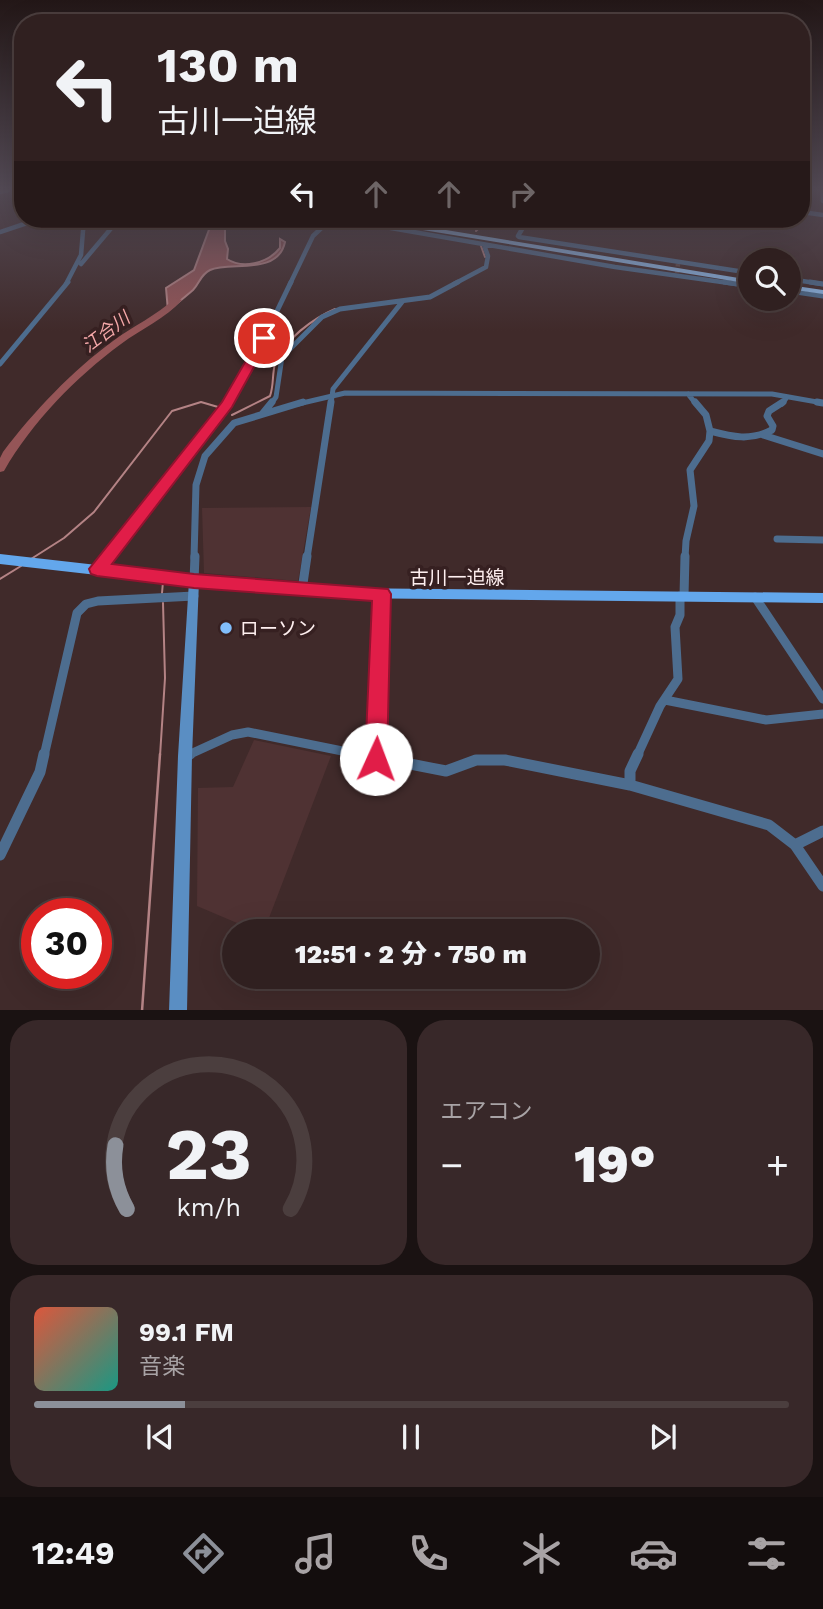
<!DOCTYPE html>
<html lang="ja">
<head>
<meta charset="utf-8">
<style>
	body { margin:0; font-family:"Work Sans","Noto Sans JP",sans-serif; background:#382829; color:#f1f3f6; height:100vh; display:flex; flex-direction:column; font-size:26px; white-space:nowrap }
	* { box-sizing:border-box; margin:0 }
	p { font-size:23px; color:#a8a3a5 }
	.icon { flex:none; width:38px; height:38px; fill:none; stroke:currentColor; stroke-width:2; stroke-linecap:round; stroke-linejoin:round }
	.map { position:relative; height:1010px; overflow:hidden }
	.details { display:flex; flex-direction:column; gap:10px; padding:10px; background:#1a1212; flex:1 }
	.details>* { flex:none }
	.hud { position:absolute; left:14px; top:14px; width:796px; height:214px; border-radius:28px; box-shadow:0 7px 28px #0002,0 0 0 2px #4b3e3e; background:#302020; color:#f1f3f6; overflow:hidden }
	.buttons { position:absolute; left:738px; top:248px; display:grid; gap:14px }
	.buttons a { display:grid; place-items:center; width:63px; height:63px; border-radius:50%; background:#302020; box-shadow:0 7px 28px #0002,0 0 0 2px #4b3e3e; font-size:35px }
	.speed { position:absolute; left:21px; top:898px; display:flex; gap:14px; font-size:35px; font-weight:700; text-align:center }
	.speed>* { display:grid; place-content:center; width:91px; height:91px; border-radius:50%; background:#302020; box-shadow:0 7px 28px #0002,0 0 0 2px #4b3e3e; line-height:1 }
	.speed .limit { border:10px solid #d22; background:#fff; color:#111 }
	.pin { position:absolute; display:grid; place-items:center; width:60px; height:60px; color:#fff; margin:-30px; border:4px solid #fff; border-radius:50%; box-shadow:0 2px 7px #0007 }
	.me { position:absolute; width:77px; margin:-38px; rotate:2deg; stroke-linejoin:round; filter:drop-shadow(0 0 5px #0008) }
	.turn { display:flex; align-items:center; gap:24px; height:147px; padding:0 28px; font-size:32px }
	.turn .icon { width:91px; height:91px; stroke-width:2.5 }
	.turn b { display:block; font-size:49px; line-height:60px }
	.lanes { display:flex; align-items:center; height:66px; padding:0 28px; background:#0003; justify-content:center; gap:35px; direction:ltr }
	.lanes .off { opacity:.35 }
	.big { font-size:52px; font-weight:800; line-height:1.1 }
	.details .tile { flex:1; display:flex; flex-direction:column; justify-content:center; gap:10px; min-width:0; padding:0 24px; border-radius:28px; background:#382829 }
	.details .dial { align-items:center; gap:0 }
	.dial svg { height:182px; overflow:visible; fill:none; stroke:#4b3e3e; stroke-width:7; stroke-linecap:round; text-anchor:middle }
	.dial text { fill:#f1f3f6; stroke:none }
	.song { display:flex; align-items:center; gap:21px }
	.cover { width:84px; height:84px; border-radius:10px; background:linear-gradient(135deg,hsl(10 70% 55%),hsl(170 70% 35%)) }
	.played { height:7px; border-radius:4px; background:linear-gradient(90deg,#8c9099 20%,#4b3e3e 20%) }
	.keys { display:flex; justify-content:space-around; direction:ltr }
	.heat { display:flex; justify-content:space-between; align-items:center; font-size:38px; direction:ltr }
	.details .tiles { flex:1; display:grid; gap:10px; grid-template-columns:1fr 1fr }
	.tile:last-child { grid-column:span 2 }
	.trip { position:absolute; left:222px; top:919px; width:378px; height:70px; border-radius:35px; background:#302020; box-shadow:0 7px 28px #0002,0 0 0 2px #4b3e3e; font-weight:800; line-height:70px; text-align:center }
	.menu { display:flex; height:112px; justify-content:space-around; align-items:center; background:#130d0d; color:#a8a3a5 }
	.menu .icon { width:49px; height:49px }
	.menu .on { color:#8c9099 }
	.menu b { font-size:32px; color:#f1f3f6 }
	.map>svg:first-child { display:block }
</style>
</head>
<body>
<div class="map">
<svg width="823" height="1011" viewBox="0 0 823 1011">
	<rect width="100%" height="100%" fill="#402a2a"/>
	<path fill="#4f3233" d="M 311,507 L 298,581 L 204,573 L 202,508 Z
		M 254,740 L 331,756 L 264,931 L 256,931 L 197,906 L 198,788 L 233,787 Z"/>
	<path fill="#955557" stroke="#b48385" stroke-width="2" d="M 213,219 L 228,219 L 225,230 L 225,241 L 228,249 L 227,259 C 242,269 267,264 280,248 L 280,239 L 285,242 C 278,276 230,261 210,270 C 200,275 200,283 193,290 C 185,297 176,304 168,311 L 166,288 L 194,270 Z"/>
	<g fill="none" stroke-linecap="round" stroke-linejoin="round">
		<path stroke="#b48385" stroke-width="2" d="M 476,231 L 483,224 L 500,219
			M 481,246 L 485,257
			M 232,415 L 270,396 C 274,385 272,374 275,364 C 283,340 314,318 335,309
			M 31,559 L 64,538 L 94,512 L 172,411 L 201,402 L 218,407
			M 0,579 L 21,566
			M 162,593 L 163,582
			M 160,756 L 165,678 L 163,603"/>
		<path stroke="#b48385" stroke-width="2.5" d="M 142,1011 L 160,754"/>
		<path fill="#955557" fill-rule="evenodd" d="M 175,298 L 182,300 C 165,319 141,329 121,344 C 76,377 32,422 4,471 L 0,472 L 0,458 L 3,452 C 34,411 72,371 113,341 C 133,326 156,316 175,298 Z"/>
		<path stroke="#5c4848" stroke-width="4.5" stroke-dasharray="4.5 2" stroke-linecap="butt" d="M 677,273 L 678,264"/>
		<path stroke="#4d6d8f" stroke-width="4.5" d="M 822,190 L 823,201
			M 0,192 L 8,190
			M 802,212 L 823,215
			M 339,219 L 615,267 L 736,284
			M 437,225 L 444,219
			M 0,232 L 39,219
			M 518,236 L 528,219
			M 519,237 L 751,273
			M 81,264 L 119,219
			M 789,279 L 822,284
			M 66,284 L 81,255 L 84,219
			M 290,284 L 313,236 L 331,219
			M 454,284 L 486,267 L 488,256 L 484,245"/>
		<path stroke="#4d6d8f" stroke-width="5" d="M 724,282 L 751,286
			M 810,282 L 823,284
			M 789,291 L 823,296
			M 0,364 L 68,282
			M 688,394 L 696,404
			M 227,404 L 264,338 L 291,282
			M 271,404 L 276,397 L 282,357 L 322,317 L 340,309 L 430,297 L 458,282
			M 298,404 L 345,393 L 772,394 L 823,403
			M 331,404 L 333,389 L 402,302
			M 782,404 L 787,397"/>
		<path stroke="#4d6d8f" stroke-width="7" d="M 817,402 L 823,403
			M 263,413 L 272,402
			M 710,431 C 733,437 750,441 772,430 L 773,426 L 767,416 L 769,411 L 783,402
			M 763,435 L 823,454
			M 777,539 L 823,540
			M 106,558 L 228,402
			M 194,558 L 196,485 L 205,456 L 234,423 L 303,402
			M 307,558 L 331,402
			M 685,558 L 686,541 L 694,506 L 690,470 L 709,441 L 710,431 L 706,415 L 695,402"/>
		<path stroke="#4d6d8f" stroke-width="9" d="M 97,569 L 107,556
			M 194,581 L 195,556
			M 302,590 L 307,556
			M 684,596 L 685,556
			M 755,597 L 823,699
			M 665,700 L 766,720 L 823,714
			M 44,756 L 77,613 L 86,604 L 98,601 L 194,596
			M 186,756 L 232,735 L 248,732 L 367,756
			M 376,756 L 382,594
			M 637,756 L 660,706 L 678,679 L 675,627 L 680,615 L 680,596"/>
		<path stroke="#4d6d8f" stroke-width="11" d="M 359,754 L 446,771 L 476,760 L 505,760 L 630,785 L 769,825 L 795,845 L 823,886
			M 186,756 L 190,754
			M 376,759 L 376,754
			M 630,785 L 630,771 L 638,754
			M 795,845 L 823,831
			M 0,855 L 40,772 L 44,754"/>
		<path fill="#5a8ec3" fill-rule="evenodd" d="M 194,577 L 198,578 L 199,581 L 192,756 L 187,1011 L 169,1011 L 178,756 L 189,581 L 190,578 Z"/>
		<path fill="#63a7ec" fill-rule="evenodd" d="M 0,554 L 194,576 L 339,588 L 823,593 L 823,603 L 339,598 L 194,586 L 0,564 Z"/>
		<path fill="#8ebdee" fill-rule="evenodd" d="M 365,219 L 379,219 L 751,280 L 751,284 L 368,221 Z
			M 789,285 L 823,290 L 823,294 L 789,289 Z"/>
	</g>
	<linearGradient id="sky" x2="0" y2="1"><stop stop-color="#231717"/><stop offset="0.57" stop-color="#534a55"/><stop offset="1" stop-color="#534a55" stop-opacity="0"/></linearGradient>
	<rect width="823" height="331" fill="url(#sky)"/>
	<path fill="#e11d48" stroke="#92132f" stroke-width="2" d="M 264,335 L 270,338 L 232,407 L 112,564 L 194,574 L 388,589 L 391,594 L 387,759 L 384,767 L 376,770 L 368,767 L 365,759 L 372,601 L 194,588 L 97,576 L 91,574 L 89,569 L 222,402 L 259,338 Z"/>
	<circle fill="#81bdfa" stroke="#362021" stroke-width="2.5" cx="226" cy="628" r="7"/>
	<g text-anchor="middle" stroke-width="7" stroke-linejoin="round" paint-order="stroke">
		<g font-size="18" font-style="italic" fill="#f5a8a9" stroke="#362021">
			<text transform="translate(106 332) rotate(-37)" y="6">江合川</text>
		</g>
		<g font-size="19" fill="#feefef" stroke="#362021">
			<text x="457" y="584">古川一迫線</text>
		</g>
		<g font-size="19" fill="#feefef" stroke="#362021" text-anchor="start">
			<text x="240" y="635">ローソン</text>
		</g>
	</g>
</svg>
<div class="buttons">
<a><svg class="icon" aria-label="search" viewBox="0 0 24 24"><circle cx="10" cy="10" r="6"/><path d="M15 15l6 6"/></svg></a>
</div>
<div class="speed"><div class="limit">30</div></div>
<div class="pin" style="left:264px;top:338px;background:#d93025"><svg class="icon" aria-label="arrive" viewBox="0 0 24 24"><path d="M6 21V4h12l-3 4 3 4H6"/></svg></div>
<svg class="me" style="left:376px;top:759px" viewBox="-20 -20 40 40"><circle r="19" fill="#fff"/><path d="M0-13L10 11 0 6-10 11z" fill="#e11d48"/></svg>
<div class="trip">12:51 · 2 分 · 750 m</div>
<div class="hud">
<div class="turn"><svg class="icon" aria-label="left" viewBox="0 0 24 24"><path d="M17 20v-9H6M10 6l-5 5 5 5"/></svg><div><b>130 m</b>古川一迫線</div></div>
<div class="lanes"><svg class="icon" aria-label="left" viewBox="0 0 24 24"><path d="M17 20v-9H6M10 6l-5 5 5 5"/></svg><svg class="icon off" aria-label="ahead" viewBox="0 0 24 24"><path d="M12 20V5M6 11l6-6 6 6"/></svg><svg class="icon off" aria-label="ahead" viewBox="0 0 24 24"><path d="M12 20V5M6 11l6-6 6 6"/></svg><svg class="icon off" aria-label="right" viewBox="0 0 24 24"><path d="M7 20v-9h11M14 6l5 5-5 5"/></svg></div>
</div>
</div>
<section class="details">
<div class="tiles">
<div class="tile dial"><svg viewBox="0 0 100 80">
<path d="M14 69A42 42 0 1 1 86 69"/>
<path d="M14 69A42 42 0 0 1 9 41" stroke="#8c9099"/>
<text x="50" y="56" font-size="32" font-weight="700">23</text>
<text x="50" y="72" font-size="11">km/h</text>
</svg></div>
<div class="tile"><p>エアコン</p>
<div class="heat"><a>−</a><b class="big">19°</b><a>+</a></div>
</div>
<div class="tile">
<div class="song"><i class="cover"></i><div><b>99.1 FM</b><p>音楽</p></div></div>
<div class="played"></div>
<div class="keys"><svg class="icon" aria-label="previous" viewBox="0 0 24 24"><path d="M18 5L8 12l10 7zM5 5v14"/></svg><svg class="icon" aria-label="pause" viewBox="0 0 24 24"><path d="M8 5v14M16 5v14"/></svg><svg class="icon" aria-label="next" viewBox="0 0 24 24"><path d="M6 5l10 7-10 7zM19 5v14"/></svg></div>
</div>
</div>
</section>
<nav class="menu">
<b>12:49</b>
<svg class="icon on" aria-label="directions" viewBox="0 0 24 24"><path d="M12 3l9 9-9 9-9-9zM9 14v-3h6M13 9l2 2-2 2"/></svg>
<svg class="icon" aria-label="music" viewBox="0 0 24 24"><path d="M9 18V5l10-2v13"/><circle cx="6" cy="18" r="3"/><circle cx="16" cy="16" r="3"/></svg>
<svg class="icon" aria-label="phone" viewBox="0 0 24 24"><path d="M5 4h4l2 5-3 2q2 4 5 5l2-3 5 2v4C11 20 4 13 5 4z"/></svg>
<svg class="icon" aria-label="climate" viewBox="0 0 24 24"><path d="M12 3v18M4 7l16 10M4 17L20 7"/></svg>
<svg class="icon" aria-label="car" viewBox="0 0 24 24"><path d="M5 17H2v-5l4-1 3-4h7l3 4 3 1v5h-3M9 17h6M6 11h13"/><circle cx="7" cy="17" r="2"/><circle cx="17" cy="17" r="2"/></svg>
<svg class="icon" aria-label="filters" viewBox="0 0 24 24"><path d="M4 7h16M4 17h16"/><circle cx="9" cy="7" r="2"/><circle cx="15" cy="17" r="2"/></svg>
</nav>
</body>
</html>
